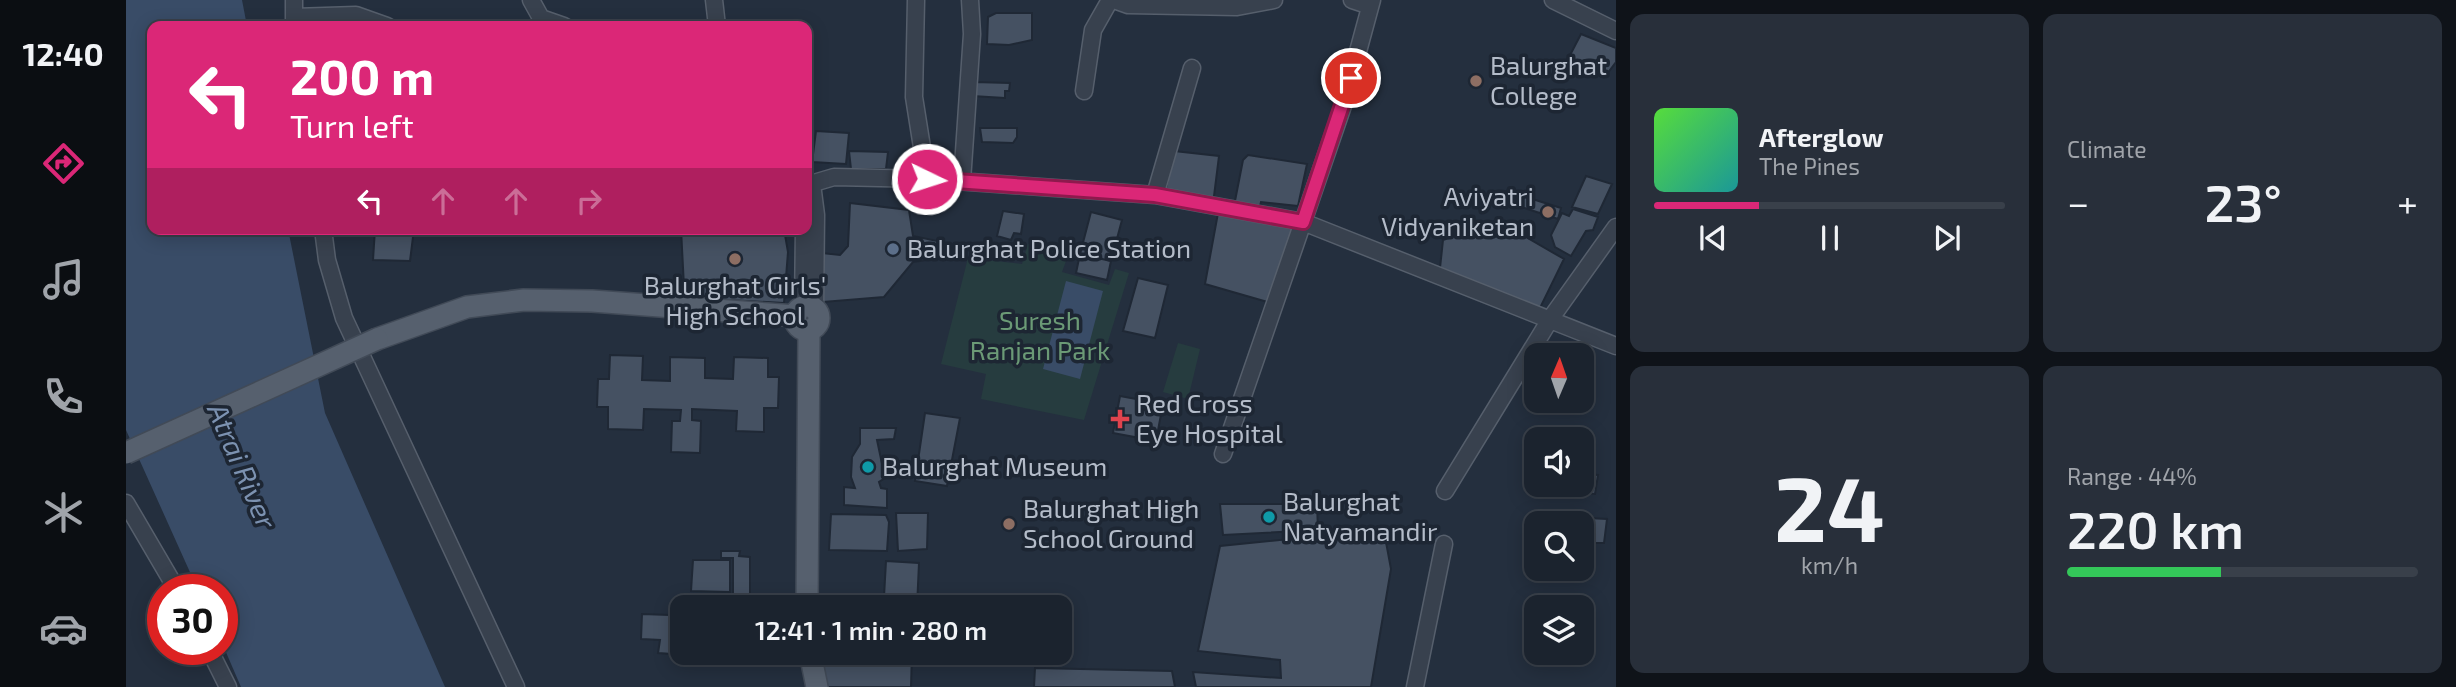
<!DOCTYPE html>
<html lang="en">
<head>
<meta charset="utf-8">
<style>
	body { margin:0; font-family:"Exo 2",sans-serif; background:#282f3a; color:#f1f3f6; height:100vh; display:flex; flex-direction:column; font-size:26px; white-space:nowrap }
	* { box-sizing:border-box; margin:0 }
	p { font-size:23px; color:#a0a4aa }
	.icon { flex:none; width:38px; height:38px; fill:none; stroke:currentColor; stroke-width:2; stroke-linecap:round; stroke-linejoin:round }
	.map { position:relative; flex:1; overflow:hidden }
	.side { display:flex; flex-direction:column; gap:14px; padding:14px; background:#0f1319; width:840px }
	.side>* { flex:none }
	.top-card { position:absolute; left:21px; top:21px; width:665px; height:214px; border-radius:14px; box-shadow:0 4px 18px #0003,0 0 0 2px #39404a; background:#db2777; color:#fff; overflow:hidden }
	.needle { width:46px; rotate:2deg }
	.controls { position:absolute; left:1398px; top:343px; display:grid; gap:14px }
	.controls a { display:grid; place-items:center; width:70px; height:70px; border-radius:14px; background:#1b232e; box-shadow:0 4px 18px #0003,0 0 0 2px #39404a; font-size:35px }
	.speed { position:absolute; left:21px; top:574px; display:flex; gap:14px; font-size:35px; font-weight:700; text-align:center }
	.speed>* { display:grid; place-content:center; width:91px; height:91px; border-radius:50%; background:#1b232e; box-shadow:0 4px 18px #0003,0 0 0 2px #39404a; line-height:1 }
	.speed .limit { border:10px solid #d22; background:#fff; color:#111 }
	.pin { position:absolute; display:grid; place-items:center; width:60px; height:60px; color:#fff; margin:-30px; border:4px solid #fff; border-radius:50%; box-shadow:0 2px 7px #0007 }
	.me { position:absolute; width:77px; margin:-38px; rotate:94deg; stroke-linejoin:round; filter:drop-shadow(0 0 5px #0008) }
	.turn { display:flex; align-items:center; gap:24px; height:147px; padding:0 28px; font-size:32px }
	.turn .icon { width:91px; height:91px; stroke-width:2.5 }
	.turn b { display:block; font-size:49px; line-height:60px }
	.lanes { display:flex; align-items:center; height:66px; padding:0 28px; background:#0003; justify-content:center; gap:35px; direction:ltr }
	.lanes .off { opacity:.35 }
	.big { font-size:52px; font-weight:600; line-height:1.1 }
	.side .card { flex:1; display:flex; flex-direction:column; justify-content:center; gap:10px; min-width:0; padding:0 24px; border-radius:14px; background:#282f3a }
	.side .dial { align-items:center; gap:0 }
	.dial b { font-size:91px; line-height:1 }
	.song { display:flex; align-items:center; gap:21px }
	.cover { width:84px; height:84px; border-radius:10px; background:linear-gradient(135deg,hsl(110 70% 55%),hsl(180 70% 35%)) }
	.played { height:7px; border-radius:4px; background:linear-gradient(90deg,#db2777 30%,#39404a 30%) }
	.keys { display:flex; justify-content:space-around; direction:ltr }
	.heat { display:flex; justify-content:space-between; align-items:center; font-size:38px; direction:ltr }
	.charge { height:10px; border-radius:5px; background:linear-gradient(90deg,#34c759 44%,#39404a 0) }
	.side .tiles { flex:1; display:grid; gap:14px; grid-template-columns:repeat(2,1fr) }
	.trip { position:absolute; left:544px; top:595px; width:402px; height:70px; border-radius:14px; background:#1b232e; box-shadow:0 4px 18px #0003,0 0 0 2px #39404a; font-weight:600; line-height:70px; text-align:center }
	main { display:flex; flex:1; min-height:0 }
	.tab-bar { display:flex; flex-direction:column; width:126px; justify-content:space-around; align-items:center; background:#0b0e12; color:#a0a4aa }
	.tab-bar .icon { width:49px; height:49px }
	.tab-bar .active { color:#db2777 }
	.tab-bar b { font-size:32px; color:#f1f3f6 }
	.map>svg:first-child { display:block }
</style>
</head>
<body>
<main>
<nav class="tab-bar">
<b>12:40</b>
<svg class="icon active" aria-label="directions" viewBox="0 0 24 24"><path d="M12 3l9 9-9 9-9-9zM9 14v-3h6M13 9l2 2-2 2"/></svg>
<svg class="icon" aria-label="music" viewBox="0 0 24 24"><path d="M9 18V5l10-2v13"/><circle cx="6" cy="18" r="3"/><circle cx="16" cy="16" r="3"/></svg>
<svg class="icon" aria-label="phone" viewBox="0 0 24 24"><path d="M5 4h4l2 5-3 2q2 4 5 5l2-3 5 2v4C11 20 4 13 5 4z"/></svg>
<svg class="icon" aria-label="climate" viewBox="0 0 24 24"><path d="M12 3v18M4 7l16 10M4 17L20 7"/></svg>
<svg class="icon" aria-label="car" viewBox="0 0 24 24"><path d="M5 17H2v-5l4-1 3-4h7l3 4 3 1v5h-3M9 17h6M6 11h13"/><circle cx="7" cy="17" r="2"/><circle cx="17" cy="17" r="2"/></svg>
</nav>
<div class="map">
<svg width="1490" height="687" viewBox="0 0 1490 687">
	<rect width="100%" height="100%" fill="#242f3e"/>
	<path fill="#263c3f" d="M 902,244 L 943,253 L 936,272 L 983,285 L 989,269 L 1003,273 L 958,420 L 855,399 L 860,374 L 815,364 L 842,258 L 896,264 Z
		M 1052,343 L 1074,349 L 1062,399 L 1037,392 Z"/>
	<path fill="#394c67" d="M 0,0 L 116,0 L 121,26 L 26,26 L 26,229 L 162,229 L 199,413 L 319,687 L 115,687 L 96,643 L 96,590 L 72,590 L 0,430 Z
		M 940,281 L 977,291 L 954,379 L 917,369 Z"/>
	<path fill="#455162" stroke="#1f2835" stroke-width="2" d="M 870,13 L 906,13 L 906,40 L 883,45 L 861,44 L 862,17 Z
		M 1455,34 L 1490,48 L 1490,62 L 1481,74 L 1466,70 L 1465,62 L 1456,66 L 1442,59 Z
		M 848,82 L 884,83 L 883,91 L 879,91 L 879,98 L 846,96 Z
		M 854,128 L 891,128 L 891,137 L 887,143 L 856,142 Z
		M 690,131 L 723,133 L 720,164 L 686,162 Z
		M 723,151 L 762,152 L 760,169 L 725,169 Z
		M 1048,151 L 1093,156 L 1087,204 L 1039,193 Z
		M 1122,155 L 1181,164 L 1172,206 L 1135,202 L 1133,210 L 1108,206 L 1117,160 Z
		M 1460,176 L 1486,184 L 1472,214 L 1446,207 Z
		M 1381,191 L 1435,208 L 1432,219 L 1377,201 Z
		M 724,203 L 783,210 L 787,236 L 816,242 L 815,258 L 787,262 L 758,297 L 697,302 L 696,253 L 714,255 L 722,246 Z
		M 1447,209 L 1472,217 L 1467,230 L 1460,231 L 1445,256 L 1429,247 L 1425,235 L 1436,213 L 1443,216 Z
		M 877,211 L 898,214 L 895,234 L 888,233 L 885,240 L 871,236 Z
		M 965,212 L 996,220 L 985,261 L 954,254 Z
		M 1092,213 L 1173,225 L 1145,303 L 1079,284 Z
		M 1372,221 L 1438,259 L 1413,310 L 1314,268 L 1317,240 L 1351,228 L 1366,235 Z
		M 249,229 L 288,229 L 284,261 L 247,260 Z
		M 555,229 L 658,229 L 662,252 L 658,303 L 584,299 L 558,287 Z
		M 954,254 L 985,261 L 981,280 L 950,273 Z
		M 1012,278 L 1042,285 L 1029,338 L 997,331 Z
		M 484,355 L 517,356 L 516,380 L 544,381 L 544,357 L 579,358 L 579,378 L 607,379 L 608,357 L 642,358 L 642,377 L 653,377 L 652,408 L 638,408 L 638,432 L 610,431 L 611,411 L 566,409 L 566,420 L 575,421 L 574,453 L 545,452 L 546,421 L 554,421 L 555,410 L 518,409 L 517,430 L 482,429 L 482,407 L 471,407 L 472,379 L 483,379 Z
		M 994,396 L 1037,404 L 1030,441 L 987,433 Z
		M 799,413 L 834,418 L 821,486 L 789,481 Z
		M 734,428 L 770,428 L 768,439 L 751,440 L 759,478 L 753,482 L 755,488 L 761,489 L 761,508 L 718,505 L 718,487 L 729,488 L 725,477 L 726,457 L 734,444 Z
		M 1456,474 L 1472,475 L 1469,494 L 1435,491 L 1436,485 L 1456,485 Z
		M 1094,504 L 1191,504 L 1192,530 L 1097,535 Z
		M 770,513 L 802,513 L 801,549 L 772,551 Z
		M 705,514 L 760,515 L 763,522 L 761,551 L 703,550 Z
		M 1427,516 L 1481,519 L 1478,543 L 1456,543 L 1456,523 L 1426,523 Z
		M 1252,530 L 1260,542 L 1265,569 L 1245,687 L 1070,687 L 1067,672 L 1155,678 L 1154,660 L 1072,651 L 1094,546 Z
		M 595,551 L 614,551 L 613,556 L 624,557 L 624,594 L 607,594 L 607,558 L 595,558 Z
		M 567,560 L 604,560 L 604,592 L 565,591 Z
		M 760,561 L 793,563 L 791,607 L 708,607 L 708,595 L 758,597 Z
		M 516,614 L 544,615 L 547,619 L 554,619 L 556,653 L 560,655 L 532,653 L 534,640 L 515,639 Z
		M 689,653 L 786,653 L 785,687 L 696,687 Z
		M 909,668 L 1046,671 L 1049,687 L 908,687 Z"/>
	<g fill="none" stroke-linecap="round" stroke-linejoin="round">
		<g stroke="#565f6c" stroke-width="19">
			<path id="minor" d="M 168,0 L 168,26
				M 405,0 L 415,18 L 438,26
				M 588,0 L 591,26
				M 790,0 L 788,97 L 801,179
				M 988,0 L 1002,5 L 1111,7 L 1148,0
				M 1226,0 L 1244,6
				M 1427,0 L 1490,31
				M 168,17 L 230,15 L 261,26
				M 958,91 L 967,30 L 984,0
				M 836,181 L 846,34 L 844,0
				M 686,184 L 690,215 L 689,309
				M 681,185 L 708,177 L 801,179 L 1029,195 L 1177,222 L 1490,346
				M 1029,195 L 1066,68
				M 197,229 L 201,260 L 218,318 L 390,687
				M 677,307 L 678,229
				M 1097,454 L 1218,103 L 1246,0
				M 1319,491 L 1425,318 L 1490,227
				M 0,503 L 51,590
				M 83,649 L 102,687
				M 1289,687 L 1318,544"/>
		</g>
		<g stroke="#414a57" stroke-width="24">
			<path id="major" d="M669 318a12 12 0 1 1 24 0a12 12 0 1 1-24 0Z
				M 251,339 L 341,307 L 398,300 L 466,301 L 670,316
				M 681,607 L 683,330
				M 684,653 L 691,687"/>
		</g>
		<use href="#minor" stroke="#38414e" stroke-width="16"/>
		<use href="#major" stroke="#56606e" stroke-width="21"/>
		<g stroke="#414a57" stroke-width="24" stroke-linecap="butt">
			<path id="major-bridge" d="M 0,453 L 251,339"/>
		</g>
		<use href="#major-bridge" stroke="#56606e" stroke-width="21"/>
	</g>
	<g fill="none" stroke-linecap="round" stroke-linejoin="round">
		<g stroke="#8e194d" stroke-width="18">
			<path id="route" d="M 801,179 L 1029,195 L 1177,222 L 1225,78"/>
		</g>
		<use href="#route" stroke="#db2777" stroke-width="12"/>
	</g>
	<g fill="#8d6e63" stroke="#1d2633" stroke-width="2.5">
		<circle cx="1350" cy="81" r="7"/>
		<circle cx="1422" cy="212" r="7"/>
		<circle cx="609" cy="259" r="7"/>
		<circle cx="883" cy="524" r="7"/>
	</g>
	<circle fill="#5c6f8a" stroke="#1d2633" stroke-width="2.5" cx="767" cy="249" r="7"/>
	<path fill="#e0444e" stroke="#1d2633" stroke-width="2.5" d="M990.5 408.5h7v7h7v7h-7v7h-7v-7h-7v-7h7z"/>
	<g fill="#0f9aa8" stroke="#1d2633" stroke-width="2.5">
		<circle cx="742" cy="467" r="7"/>
		<circle cx="1143" cy="517" r="7"/>
	</g>
	<g text-anchor="middle" stroke-width="7" stroke-linejoin="round" paint-order="stroke">
		<g font-size="26" fill="#b4bcc9" stroke="#1d2633" text-anchor="start">
			<text x="1364" y="75">Balurghat<tspan x="1364" dy="30">College</tspan></text>
			<text x="1408" y="206" text-anchor="end">Aviyatri<tspan x="1408" dy="30">Vidyaniketan</tspan></text>
			<text x="781" y="258">Balurghat Police Station</text>
			<text x="609" y="295" text-anchor="middle">Balurghat Girls'<tspan x="609" dy="30">High School</tspan></text>
			<text x="1010" y="413">Red Cross<tspan x="1010" dy="30">Eye Hospital</tspan></text>
			<text x="756" y="476">Balurghat Museum</text>
			<text x="1157" y="511">Balurghat<tspan x="1157" dy="30">Natyamandir</tspan></text>
			<text x="897" y="518">Balurghat High<tspan x="897" dy="30">School Ground</tspan></text>
		</g>
		<g font-size="26" fill="#6b9a76" stroke="#1d2633">
			<text x="914" y="330">Suresh<tspan x="914" dy="30">Ranjan Park</tspan></text>
		</g>
		<g font-size="28" font-style="italic" fill="#7c92b1" stroke="#1d2633">
			<text transform="translate(116 466) rotate(67)" y="10">Atrai River</text>
		</g>
	</g>
</svg>
<div class="controls">
<a><svg class="needle" viewBox="-14 -14 28 28"><path d="M0-13l5 13h-10z" fill="#e53935"/><path d="M0 13l5-13h-10z" fill="#a0a4aa"/></svg></a>
<a><svg class="icon" aria-label="sound" viewBox="0 0 24 24"><path d="M4 9h4l5-4v14l-5-4H4zM17 9q2 3 0 6"/></svg></a>
<a><svg class="icon" aria-label="search" viewBox="0 0 24 24"><circle cx="10" cy="10" r="6"/><path d="M15 15l6 6"/></svg></a>
<a><svg class="icon" aria-label="layers" viewBox="0 0 24 24"><path d="M12 4l9 5-9 5-9-5zM3 14l9 5 9-5"/></svg></a>
</div>
<div class="speed"><div class="limit">30</div></div>
<div class="pin" style="left:1225px;top:78px;background:#d93025"><svg class="icon" aria-label="arrive" viewBox="0 0 24 24"><path d="M6 21V4h12l-3 4 3 4H6"/></svg></div>
<svg class="me" style="left:801px;top:179px" viewBox="-20 -20 40 40"><circle r="17" fill="#db2777" stroke="#fff" stroke-width="3"/><path d="M0-11L8 9 0 5-8 9z" fill="#fff"/></svg>
<div class="trip">12:41 · 1 min · 280 m</div>
<div class="top-card">
<div class="turn"><svg class="icon" aria-label="left" viewBox="0 0 24 24"><path d="M17 20v-9H6M10 6l-5 5 5 5"/></svg><div><b>200 m</b>Turn left</div></div>
<div class="lanes"><svg class="icon" aria-label="left" viewBox="0 0 24 24"><path d="M17 20v-9H6M10 6l-5 5 5 5"/></svg><svg class="icon off" aria-label="ahead" viewBox="0 0 24 24"><path d="M12 20V5M6 11l6-6 6 6"/></svg><svg class="icon off" aria-label="ahead" viewBox="0 0 24 24"><path d="M12 20V5M6 11l6-6 6 6"/></svg><svg class="icon off" aria-label="right" viewBox="0 0 24 24"><path d="M7 20v-9h11M14 6l5 5-5 5"/></svg></div>
</div>
</div>
<section class="side">
<div class="tiles">
<div class="card">
<div class="song"><i class="cover"></i><div><b>Afterglow</b><p>The Pines</p></div></div>
<div class="played"></div>
<div class="keys"><svg class="icon" aria-label="previous" viewBox="0 0 24 24"><path d="M18 5L8 12l10 7zM5 5v14"/></svg><svg class="icon" aria-label="pause" viewBox="0 0 24 24"><path d="M8 5v14M16 5v14"/></svg><svg class="icon" aria-label="next" viewBox="0 0 24 24"><path d="M6 5l10 7-10 7zM19 5v14"/></svg></div>
</div>
<div class="card"><p>Climate</p>
<div class="heat"><a>−</a><b class="big">23°</b><a>+</a></div>
</div>
<div class="card dial"><b>24</b><p>km/h</p></div>
<div class="card"><p>Range · 44%</p><b class="big">220 km</b><div class="charge"></div></div>
</div>
</section>
</main>
</body>
</html>
